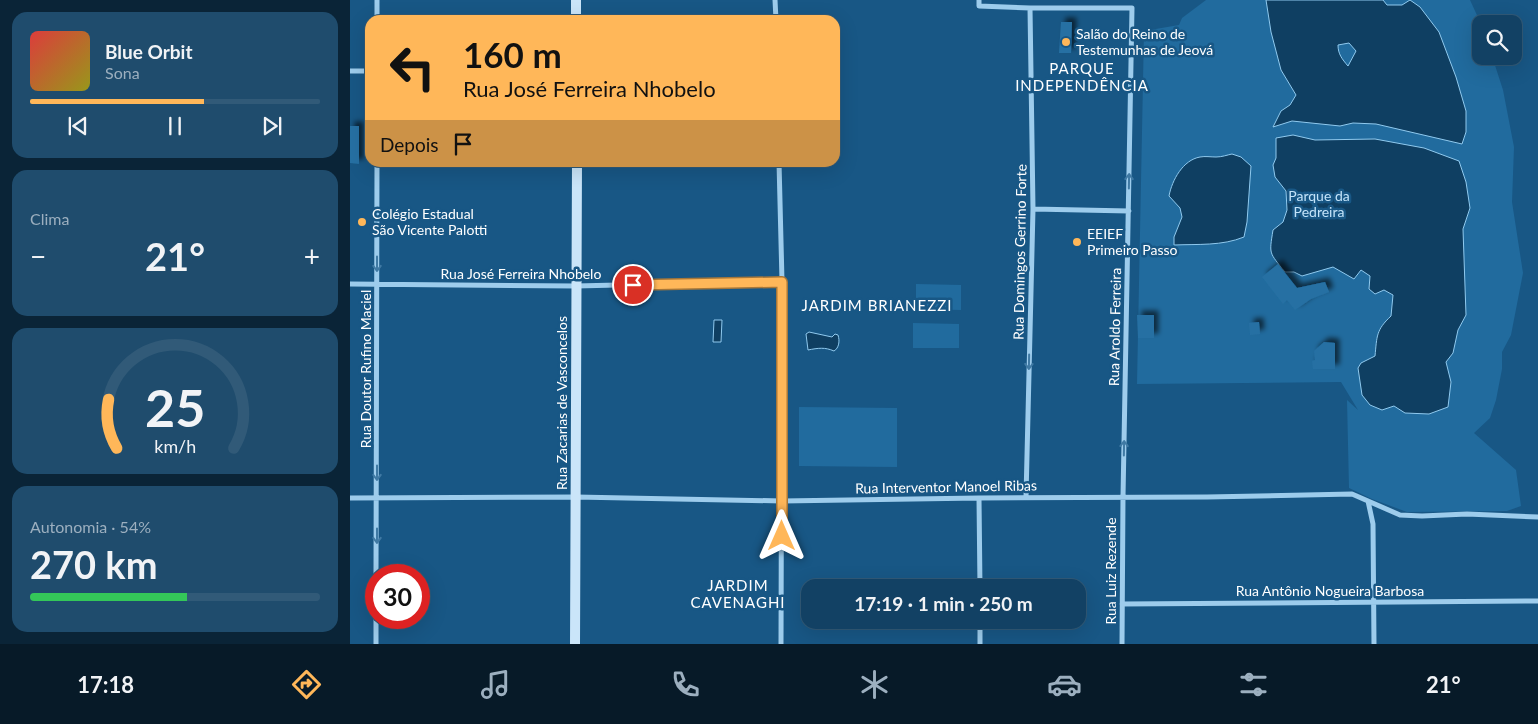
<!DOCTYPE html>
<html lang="pt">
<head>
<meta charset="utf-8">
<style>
	body { margin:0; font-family:Lato,sans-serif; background:#1f4c6d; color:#f1f3f6; height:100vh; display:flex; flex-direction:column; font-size:19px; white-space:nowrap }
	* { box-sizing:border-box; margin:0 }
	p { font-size:16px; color:#9cafbf }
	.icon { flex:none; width:28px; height:28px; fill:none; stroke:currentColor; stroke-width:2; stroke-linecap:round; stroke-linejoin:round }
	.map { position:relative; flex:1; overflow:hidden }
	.panel { display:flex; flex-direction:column; gap:12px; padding:12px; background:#0a2437; width:350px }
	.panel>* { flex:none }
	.top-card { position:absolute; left:15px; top:15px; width:475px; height:152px; border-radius:15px; box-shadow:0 5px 20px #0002,0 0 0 1px #315a78; background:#ffb759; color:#111; overflow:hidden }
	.tools { position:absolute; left:1122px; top:15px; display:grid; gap:10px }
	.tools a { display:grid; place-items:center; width:50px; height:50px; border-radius:10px; background:#124164; box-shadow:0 5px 20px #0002,0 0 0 1px #315a78; font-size:25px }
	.speed { position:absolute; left:15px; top:564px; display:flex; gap:10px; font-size:25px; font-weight:700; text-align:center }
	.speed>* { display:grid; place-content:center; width:65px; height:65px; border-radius:50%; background:#124164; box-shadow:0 5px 20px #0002,0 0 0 1px #315a78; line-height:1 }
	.speed .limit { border:8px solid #d22; background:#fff; color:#111 }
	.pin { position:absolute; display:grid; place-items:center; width:42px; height:42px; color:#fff; margin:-21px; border:2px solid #fff; border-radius:50%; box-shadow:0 1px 5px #0007 }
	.me { position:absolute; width:55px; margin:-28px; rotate:0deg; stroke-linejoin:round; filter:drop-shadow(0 0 4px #0008) }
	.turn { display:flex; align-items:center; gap:18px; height:105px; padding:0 15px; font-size:22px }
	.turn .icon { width:65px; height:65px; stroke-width:2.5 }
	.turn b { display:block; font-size:35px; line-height:42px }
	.then { display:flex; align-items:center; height:48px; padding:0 15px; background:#0003; gap:10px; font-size:19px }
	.big { font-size:38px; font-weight:700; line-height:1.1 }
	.panel .tile { flex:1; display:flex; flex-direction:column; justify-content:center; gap:8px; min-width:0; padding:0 18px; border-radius:15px; background:#1f4c6d }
	.panel .dial { align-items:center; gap:0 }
	.dial svg { height:130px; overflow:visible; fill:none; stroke:#315a78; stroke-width:7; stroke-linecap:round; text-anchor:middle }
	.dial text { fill:#f1f3f6; stroke:none }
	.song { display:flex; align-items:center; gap:15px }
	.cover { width:60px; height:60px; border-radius:8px; background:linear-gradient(135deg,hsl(0 70% 55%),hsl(60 70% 35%)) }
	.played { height:5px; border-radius:2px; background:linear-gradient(90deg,#ffb759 60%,#315a78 60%) }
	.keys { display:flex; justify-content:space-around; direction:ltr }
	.heat { display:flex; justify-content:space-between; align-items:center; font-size:28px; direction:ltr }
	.charge { height:8px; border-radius:4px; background:linear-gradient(90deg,#34c759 54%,#315a78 0) }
	.trip { position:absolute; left:451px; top:579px; width:285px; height:50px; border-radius:15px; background:#124164; box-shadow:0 5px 20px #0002,0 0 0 1px #315a78; font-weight:700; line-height:50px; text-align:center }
	.menu { display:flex; height:80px; justify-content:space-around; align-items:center; background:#071a28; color:#9cafbf }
	.menu .icon { width:35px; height:35px }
	.menu .selected { color:#ffb759 }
	.menu b { font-size:22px; color:#f1f3f6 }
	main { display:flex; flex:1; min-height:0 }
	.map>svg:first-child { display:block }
</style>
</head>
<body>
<main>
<section class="panel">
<div class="tile">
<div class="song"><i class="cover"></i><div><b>Blue Orbit</b><p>Sona</p></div></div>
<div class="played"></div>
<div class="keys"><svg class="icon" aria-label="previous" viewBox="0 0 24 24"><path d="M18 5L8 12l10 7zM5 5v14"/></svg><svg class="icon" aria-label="pause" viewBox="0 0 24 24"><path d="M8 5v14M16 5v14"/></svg><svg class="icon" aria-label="next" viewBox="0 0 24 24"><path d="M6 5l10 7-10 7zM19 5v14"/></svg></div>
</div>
<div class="tile"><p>Clima</p>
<div class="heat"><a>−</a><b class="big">21°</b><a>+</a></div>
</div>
<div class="tile dial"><svg viewBox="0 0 100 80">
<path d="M14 69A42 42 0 1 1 86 69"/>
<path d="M14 69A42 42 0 0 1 9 39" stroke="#ffb759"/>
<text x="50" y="56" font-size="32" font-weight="700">25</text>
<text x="50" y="72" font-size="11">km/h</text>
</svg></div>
<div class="tile"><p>Autonomia · 54%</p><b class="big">270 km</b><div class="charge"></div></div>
</section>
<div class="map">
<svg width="1188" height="644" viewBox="0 0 1188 644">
	<defs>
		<filter id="shadow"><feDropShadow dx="4.5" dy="-4.5" stdDeviation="2.5" flood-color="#0009"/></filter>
	</defs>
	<rect width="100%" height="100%" fill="#185785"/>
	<path fill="#216b9e" d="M 856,0 L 1120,0 L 1131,24 L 1131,56 L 1142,56 L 1153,90 L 1164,147 L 1162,202 L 1173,273 L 1161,335 L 1152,352 L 1152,369 L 1146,400 L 1140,418 L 1124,433 L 1166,470 L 1171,506 L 1157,511 L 1057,512 L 1022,499 L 999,488 L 997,400 L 1008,410 L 991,382 L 787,384 L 794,31 L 829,25 L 832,18 Z
		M 566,284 L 611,285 L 611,310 L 566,309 Z
		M 563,323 L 609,324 L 609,348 L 563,348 Z
		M 449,407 L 547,408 L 547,467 L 449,466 Z"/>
	<path fill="#0f3f62" stroke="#90caef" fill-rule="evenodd" d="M 916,0 L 1033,0 L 1037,5 L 1052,5 L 1060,0 L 1070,7 L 1089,32 L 1106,77 L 1116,111 L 1116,132 L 1112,144 L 1026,124 L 1003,123 L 990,126 L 942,121 L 923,127 L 931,111 L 940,105 L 946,95 L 931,70 L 921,32 ZM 999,43 L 1006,51 L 998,66 C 992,59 988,54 988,45 Z
		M 943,135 L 965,140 L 1025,139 L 1074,148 L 1109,161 L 1116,182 L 1120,208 L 1113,229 L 1116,315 L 1108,330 L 1103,353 L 1096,362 L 1101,382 L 1098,407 L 1079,414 L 1055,413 L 1044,406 L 1032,410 L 1020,405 L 1012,395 L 1008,368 L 1011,363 L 1025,356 C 1027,336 1026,330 1041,316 L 1043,295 L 1034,290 L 1025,294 L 1019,289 L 1020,276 L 1011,270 L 1004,279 L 983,267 L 952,276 L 944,272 L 935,272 C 919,252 919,255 923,230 L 933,222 L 937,210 L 936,191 L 925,177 L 923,165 L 926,158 L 926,138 Z
		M 882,154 L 891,157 L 901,166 L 897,222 L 894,237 C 872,246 848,244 824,245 L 824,237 L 832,217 L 830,208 L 819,196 C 822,180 833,160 850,157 C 855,156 861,157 866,157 C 872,157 877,155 882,154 Z
		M 364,320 L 372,320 L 371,342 L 363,342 Z
		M 459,332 L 482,337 L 485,334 L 488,335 C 490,341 489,348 484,351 C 475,347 468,348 458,350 L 456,334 Z"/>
	<path fill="#2670a3" filter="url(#shadow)" d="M 711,22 L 722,22 L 721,53 L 709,53 Z
		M 0,126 L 9,126 L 9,164 L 0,163 Z
		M 928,264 L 947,288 L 975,282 L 979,292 L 961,299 L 945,310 L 937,300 L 933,304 L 912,277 Z
		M 787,315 L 804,315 L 804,338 L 788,338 Z
		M 909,322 L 910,334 L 900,335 L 899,323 Z
		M 974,342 L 985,343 L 985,369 L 963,369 L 962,361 L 965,360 L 964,351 Z"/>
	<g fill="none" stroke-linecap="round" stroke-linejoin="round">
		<path stroke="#9dccec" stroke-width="5" d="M 27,0 L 27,20
			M 425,0 L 426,20
			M 629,0 L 629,6 L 680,8 L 782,8 L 773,497 L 772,644
			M 0,71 L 20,71
			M 429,162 L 432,281 L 431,644
			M 683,209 L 779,211
			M 0,284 L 226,286 L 432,281
			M 676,497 L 683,209 L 680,8
			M 0,498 L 226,497 L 432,501 L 629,498 L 857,497 L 1002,494 L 1050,515 L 1072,516 L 1117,514 L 1188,517
			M 629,498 L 630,588
			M 1018,501 L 1023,524 L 1024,644
			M 26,575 L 27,162
			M 772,604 L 1188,601
			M 630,620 L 630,644
			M 26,644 L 26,600"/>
		<path stroke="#cae5f9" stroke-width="10" d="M 226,0 L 226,20
			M 225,644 L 227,162"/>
	</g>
	<defs><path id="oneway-shaft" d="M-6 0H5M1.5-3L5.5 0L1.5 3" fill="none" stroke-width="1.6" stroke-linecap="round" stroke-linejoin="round" transform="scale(1.25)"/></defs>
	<g stroke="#407aa4">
		<use href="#oneway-shaft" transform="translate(779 181) rotate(-89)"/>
		<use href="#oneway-shaft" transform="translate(27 264) rotate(90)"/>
		<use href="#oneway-shaft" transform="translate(679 362) rotate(91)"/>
		<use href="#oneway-shaft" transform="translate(774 448) rotate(-89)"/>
		<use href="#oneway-shaft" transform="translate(27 473) rotate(90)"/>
		<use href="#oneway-shaft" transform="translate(27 536) rotate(90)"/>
	</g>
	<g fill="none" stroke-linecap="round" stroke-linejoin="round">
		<g stroke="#a6773a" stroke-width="12">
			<path id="route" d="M 283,285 L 432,282 L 432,536"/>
		</g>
		<use href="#route" stroke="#ffb759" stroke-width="9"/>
	</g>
	<g fill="#ffb759" stroke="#185785" stroke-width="2">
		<circle cx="716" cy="42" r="5"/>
		<circle cx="12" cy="222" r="5"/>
		<circle cx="727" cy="242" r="5"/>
	</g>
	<g text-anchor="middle" stroke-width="5" stroke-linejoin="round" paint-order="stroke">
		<g font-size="14" fill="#fff" stroke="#185785" text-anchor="start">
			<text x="726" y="39">Salão do Reino de<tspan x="726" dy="16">Testemunhas de Jeová</tspan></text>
			<text x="22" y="219">Colégio Estadual<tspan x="22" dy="16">São Vicente Palotti</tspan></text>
			<text x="737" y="239">EEIEF<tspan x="737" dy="16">Primeiro Passo</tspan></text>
		</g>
		<g font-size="14" fill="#c3e3f9" stroke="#185785">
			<text x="969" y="201">Parque da<tspan x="969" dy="16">Pedreira</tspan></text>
		</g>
		<g font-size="14" fill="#fff" stroke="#185785">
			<text transform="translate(670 252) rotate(-89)" y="5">Rua Domingos Gerrino Forte</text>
			<text x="171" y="279">Rua José Ferreira Nhobelo</text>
			<text transform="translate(765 327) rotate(-89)" y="5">Rua Aroldo Ferreira</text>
			<text transform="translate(16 369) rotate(-90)" y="5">Rua Doutor Rufino Maciel</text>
			<text transform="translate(212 403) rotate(-90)" y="5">Rua Zacarias de Vasconcelos</text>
			<text transform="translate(596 487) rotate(-1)" y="5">Rua Interventor Manoel Ribas</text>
			<text transform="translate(761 571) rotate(-90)" y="5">Rua Luiz Rezende</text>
			<text x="980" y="596">Rua Antônio Nogueira Barbosa</text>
		</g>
		<g font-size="15" letter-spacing="1" fill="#fff" stroke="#185785">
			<text x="732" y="74">PARQUE<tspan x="732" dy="17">INDEPENDÊNCIA</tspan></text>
			<text x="527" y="311">JARDIM BRIANEZZI</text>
			<text x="388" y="591">JARDIM<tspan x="388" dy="17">CAVENAGHI</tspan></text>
		</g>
	</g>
</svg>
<div class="tools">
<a><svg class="icon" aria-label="search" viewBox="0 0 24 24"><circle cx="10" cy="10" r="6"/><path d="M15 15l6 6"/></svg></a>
</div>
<div class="speed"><div class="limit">30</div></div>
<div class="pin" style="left:283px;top:285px;background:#d93025"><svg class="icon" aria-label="arrive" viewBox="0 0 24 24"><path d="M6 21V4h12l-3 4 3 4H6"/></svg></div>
<svg class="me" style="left:432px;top:536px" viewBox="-20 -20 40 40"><path d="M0-17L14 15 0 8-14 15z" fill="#ffb759" stroke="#fff" stroke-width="4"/></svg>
<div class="trip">17:19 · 1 min · 250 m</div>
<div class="top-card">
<div class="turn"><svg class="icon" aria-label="left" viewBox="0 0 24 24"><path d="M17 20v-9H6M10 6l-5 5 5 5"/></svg><div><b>160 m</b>Rua José Ferreira Nhobelo</div></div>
<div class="then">Depois<svg class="icon" aria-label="arrive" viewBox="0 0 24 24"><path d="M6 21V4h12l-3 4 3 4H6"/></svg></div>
</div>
</div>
</main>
<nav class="menu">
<b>17:18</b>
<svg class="icon selected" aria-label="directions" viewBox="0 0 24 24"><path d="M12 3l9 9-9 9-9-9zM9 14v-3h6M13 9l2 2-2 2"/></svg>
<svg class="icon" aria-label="music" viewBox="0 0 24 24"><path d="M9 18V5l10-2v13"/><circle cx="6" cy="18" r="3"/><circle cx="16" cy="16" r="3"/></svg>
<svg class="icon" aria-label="phone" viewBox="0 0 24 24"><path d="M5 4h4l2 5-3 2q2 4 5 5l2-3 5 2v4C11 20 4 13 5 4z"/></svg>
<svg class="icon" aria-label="climate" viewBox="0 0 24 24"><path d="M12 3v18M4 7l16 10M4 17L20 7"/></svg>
<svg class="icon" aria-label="car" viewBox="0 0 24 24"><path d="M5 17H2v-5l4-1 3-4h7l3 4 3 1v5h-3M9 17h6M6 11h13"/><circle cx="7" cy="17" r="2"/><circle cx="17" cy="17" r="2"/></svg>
<svg class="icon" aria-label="filters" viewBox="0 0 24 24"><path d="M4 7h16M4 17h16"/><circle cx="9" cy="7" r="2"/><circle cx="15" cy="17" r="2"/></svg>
<b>21°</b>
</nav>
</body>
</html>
